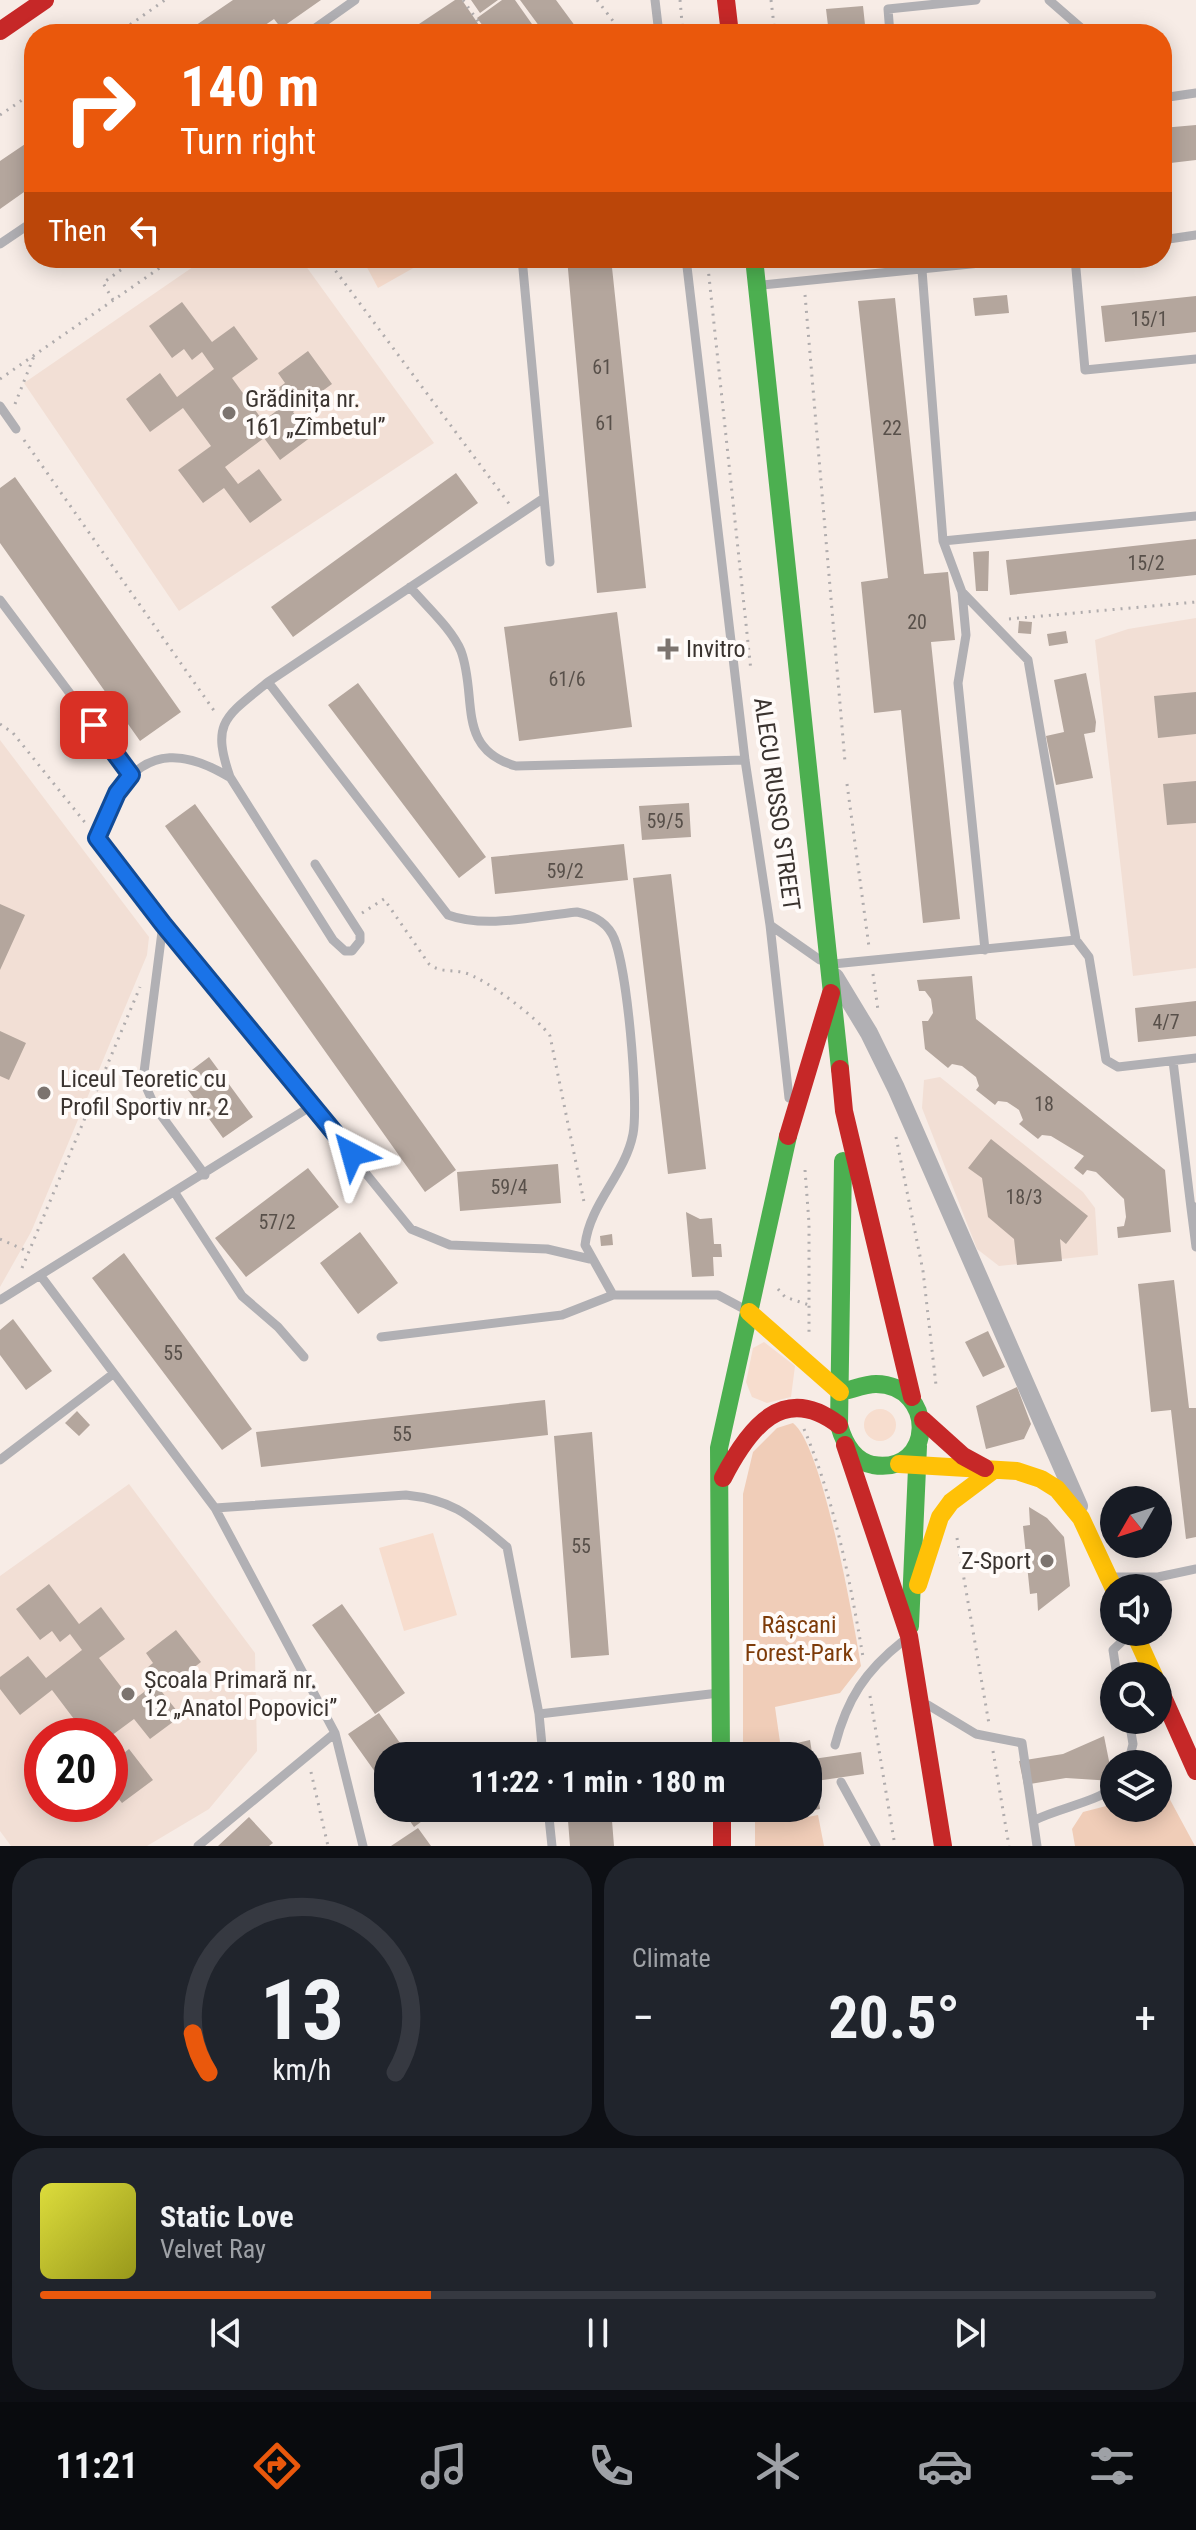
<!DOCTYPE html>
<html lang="en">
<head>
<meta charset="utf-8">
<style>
	body { margin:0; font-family:"Roboto Condensed",sans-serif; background:#20242c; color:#f1f3f6; height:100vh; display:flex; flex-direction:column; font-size:30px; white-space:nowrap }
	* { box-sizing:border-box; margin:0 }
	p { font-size:26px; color:#9ea1a6 }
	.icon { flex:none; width:44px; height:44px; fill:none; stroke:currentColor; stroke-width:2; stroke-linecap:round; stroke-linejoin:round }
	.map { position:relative; height:1846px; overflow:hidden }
	.panel { display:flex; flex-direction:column; gap:12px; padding:12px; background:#0d0f14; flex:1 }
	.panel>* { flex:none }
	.banner { position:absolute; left:24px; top:24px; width:1148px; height:244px; border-radius:32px; box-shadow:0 4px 20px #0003; background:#ea580c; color:#fff; overflow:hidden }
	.needle { width:52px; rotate:231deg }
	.controls { position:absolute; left:1100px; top:1486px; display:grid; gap:16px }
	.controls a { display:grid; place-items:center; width:72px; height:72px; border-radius:50%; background:#171b24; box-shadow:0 4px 20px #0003; font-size:40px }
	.speed { position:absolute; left:24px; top:1718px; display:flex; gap:16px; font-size:40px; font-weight:700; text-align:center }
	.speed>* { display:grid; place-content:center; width:104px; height:104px; border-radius:50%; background:#171b24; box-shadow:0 4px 20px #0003; line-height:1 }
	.speed .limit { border:12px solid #d22; background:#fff; color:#111 }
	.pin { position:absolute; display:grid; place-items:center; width:68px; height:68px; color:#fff; margin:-34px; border-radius:16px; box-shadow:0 4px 12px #0006 }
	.me { position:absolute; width:88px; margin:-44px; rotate:321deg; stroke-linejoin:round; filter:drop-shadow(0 0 6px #0008) }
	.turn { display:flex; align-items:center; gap:28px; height:168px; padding:0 24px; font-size:36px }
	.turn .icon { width:104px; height:104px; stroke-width:2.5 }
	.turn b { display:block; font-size:56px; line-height:68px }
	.then { display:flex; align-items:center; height:76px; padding:0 24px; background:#0003; gap:16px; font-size:30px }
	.big { font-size:60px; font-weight:700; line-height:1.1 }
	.panel .widget { flex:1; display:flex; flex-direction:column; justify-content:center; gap:12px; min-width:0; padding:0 28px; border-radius:32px; background:#20242c }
	.panel .dial { align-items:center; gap:0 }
	.dial svg { height:208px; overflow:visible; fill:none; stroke:#363941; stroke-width:7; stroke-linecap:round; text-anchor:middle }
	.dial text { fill:#f1f3f6; stroke:none }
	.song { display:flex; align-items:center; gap:24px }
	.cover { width:96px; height:96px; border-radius:12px; background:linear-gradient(135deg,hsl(60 70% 55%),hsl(60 70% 35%)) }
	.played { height:8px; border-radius:4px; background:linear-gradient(90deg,#ea580c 35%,#363941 35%) }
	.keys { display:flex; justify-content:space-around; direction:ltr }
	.heat { display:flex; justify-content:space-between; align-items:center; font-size:44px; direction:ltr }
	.panel .tiles { flex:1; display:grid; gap:12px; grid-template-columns:1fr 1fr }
	.widget:last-child { grid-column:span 2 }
	.trip { position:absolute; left:374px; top:1742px; width:448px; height:80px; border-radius:32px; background:#171b24; box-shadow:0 4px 20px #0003; font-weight:700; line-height:80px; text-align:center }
	.tab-bar { display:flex; height:128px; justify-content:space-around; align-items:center; background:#090b0e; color:#9ea1a6 }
	.tab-bar .icon { width:56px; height:56px }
	.tab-bar .current { color:#ea580c }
	.tab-bar b { font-size:36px; color:#f1f3f6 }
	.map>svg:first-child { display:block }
</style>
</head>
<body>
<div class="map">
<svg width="1196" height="1846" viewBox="0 0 1196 1846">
	<rect width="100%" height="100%" fill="#f7ece6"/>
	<path fill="#f2dfd5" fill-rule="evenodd" d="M 206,258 L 300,258 L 434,443 L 179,611 L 24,383 Z
		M 1196,618 L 1196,968 L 1133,976 L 1095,640 L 1128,629 Z
		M 0,740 L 149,937 L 147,955 L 31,1232 L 0,1287 Z
		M 940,1077 L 1083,1192 L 1095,1208 L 1098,1255 L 999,1266 L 977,1249 L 922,1108 L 924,1080 Z
		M 129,1484 L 255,1653 L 257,1751 L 209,1809 L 147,1846 L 11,1846 L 0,1831 L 0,1576 ZM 42,1736 L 110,1736 L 110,1804 L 42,1804 Z"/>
	<path fill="#f7ddce" d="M 362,258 L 431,258 L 378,288 Z
		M 764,1342 L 795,1366 L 791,1397 L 767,1403 L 752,1397 L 746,1382 L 753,1348 Z
		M864 1425a16 16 0 1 1 32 0a16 16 0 1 1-32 0Z
		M 433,1533 L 457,1615 L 404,1631 L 379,1548 Z"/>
	<path fill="#f0cdb8" d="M 793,1423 C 823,1446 854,1623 861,1666 L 840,1693 L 775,1707 L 782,1756 L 743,1756 L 743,1494 L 753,1452 L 777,1428 Z
		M 1161,1783 L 1195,1846 L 1075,1846 L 1072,1829 L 1083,1812 L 1114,1804 L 1114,1808 L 1158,1808 Z
		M 755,1808 L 784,1808 L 787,1821 L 818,1815 L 824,1846 L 755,1846 Z"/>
	<path fill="#b4a69d" d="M 233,0 L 321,0 L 281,28 L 274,19 L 252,34 L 183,34 Z
		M 455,0 L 462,0 L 485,34 L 404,34 Z
		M 471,0 L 498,0 L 480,13 Z
		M 502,0 L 515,0 L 539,34 L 489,34 L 477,18 Z
		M 520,0 L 556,0 L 581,34 L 545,34 Z
		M 863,6 L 866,34 L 829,34 L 826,9 Z
		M 1196,125 L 1196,160 L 1162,164 L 1162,128 Z
		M 34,138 L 34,185 L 0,209 L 0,161 Z
		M 567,258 L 611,258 L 646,588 L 597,593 Z
		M 1007,295 L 1009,313 L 975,316 L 973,298 Z
		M 1196,296 L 1196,332 L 1105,342 L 1101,306 Z
		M 895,298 L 924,574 L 948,572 L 955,640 L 931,642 L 960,919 L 923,923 L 901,710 L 874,713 L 861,582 L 888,578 L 858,301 Z
		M 182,302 L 212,342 L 234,326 L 258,359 L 232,378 L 263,421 L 283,406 L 273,392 L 285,383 L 278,373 L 308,351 L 332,384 L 293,412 L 311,437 L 280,460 L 264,438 L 225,467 L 238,484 L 259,469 L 282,500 L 250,523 L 224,488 L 203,503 L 178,470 L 211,446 L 183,408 L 150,432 L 126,399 L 160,373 L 177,397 L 214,369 L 202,352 L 192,360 L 184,349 L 172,358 L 149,326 Z
		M 456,473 L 478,503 L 293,637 L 271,607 Z
		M 15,477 L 181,712 L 140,741 L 0,543 L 0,488 Z
		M 1196,539 L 1196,575 L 1010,595 L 1006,560 Z
		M 989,551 L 988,591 L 976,591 L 973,552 Z
		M 617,612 L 632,727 L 519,741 L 504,627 Z
		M 1019,621 L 1032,622 L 1031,634 L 1018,633 Z
		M 1066,631 L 1068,643 L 1049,646 L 1047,634 Z
		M 1086,673 L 1096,722 L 1095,732 L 1084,734 L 1093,778 L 1056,785 L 1046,736 L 1064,732 L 1054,680 Z
		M 358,683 L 486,857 L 459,878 L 328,705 Z
		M 1196,692 L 1196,734 L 1158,738 L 1154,696 Z
		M 1196,781 L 1196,823 L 1167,825 L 1163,784 Z
		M 689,803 L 691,837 L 642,840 L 639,806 Z
		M 195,804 L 456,1170 L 425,1192 L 165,826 Z
		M 624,844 L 628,880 L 495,894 L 491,857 Z
		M 671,874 L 706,1169 L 668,1174 L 633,878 Z
		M 0,904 L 25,915 L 0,970 Z
		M 972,976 L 976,1019 L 1165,1170 L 1171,1232 L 1118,1238 L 1117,1227 L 1124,1226 L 1126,1217 L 1124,1199 L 1096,1172 L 1087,1170 L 1083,1175 L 1074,1168 L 1084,1156 L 1051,1136 L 1042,1135 L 1038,1139 L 1019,1124 L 1023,1120 L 1019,1110 L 1007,1102 L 998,1101 L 995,1105 L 976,1090 L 979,1086 L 976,1077 L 962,1066 L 952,1064 L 948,1068 L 925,1049 L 922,1021 L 928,1021 L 933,1013 L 931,999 L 925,991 L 919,991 L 917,980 Z
		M 1196,1001 L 1196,1036 L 1138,1042 L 1135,1008 Z
		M 0,1031 L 26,1043 L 9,1080 L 0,1076 Z
		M 209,1057 L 253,1117 L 223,1138 L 180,1079 Z
		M 991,1139 L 1088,1216 L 1066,1244 L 1060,1239 L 1062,1261 L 1017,1265 L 1014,1239 L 988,1217 L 982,1178 L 968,1168 Z
		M 558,1164 L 561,1203 L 460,1211 L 457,1172 Z
		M 308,1168 L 339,1207 L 246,1277 L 215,1238 Z
		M 686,1212 L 700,1219 L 712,1218 L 714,1244 L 721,1244 L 722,1257 L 713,1257 L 714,1276 L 692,1277 Z
		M 360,1232 L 398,1283 L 358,1314 L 320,1263 Z
		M 612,1234 L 613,1245 L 601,1246 L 600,1236 Z
		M 124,1253 L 252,1429 L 222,1450 L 92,1278 Z
		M 1174,1280 L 1189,1408 L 1196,1408 L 1196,1537 L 1186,1539 L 1171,1410 L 1151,1412 L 1138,1284 Z
		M 13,1319 L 52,1371 L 26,1390 L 0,1355 L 0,1330 Z
		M 988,1331 L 1005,1367 L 983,1377 L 965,1342 Z
		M 1017,1387 L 1031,1424 L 1024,1439 L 986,1449 L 976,1406 Z
		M 545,1400 L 548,1435 L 261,1467 L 256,1432 Z
		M 77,1411 L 90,1425 L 79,1436 L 65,1423 Z
		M 592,1432 L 609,1655 L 571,1658 L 554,1436 Z
		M 1029,1507 L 1047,1518 L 1064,1537 L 1070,1586 L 1038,1611 L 1037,1593 L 1030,1594 L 1023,1526 L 1030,1525 Z
		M 49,1584 L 79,1624 L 101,1607 L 125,1639 L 99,1658 L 132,1701 L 152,1686 L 142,1672 L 153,1663 L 146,1653 L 176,1630 L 201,1662 L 162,1692 L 181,1716 L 150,1739 L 134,1719 L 111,1736 L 69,1736 L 80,1727 L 52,1690 L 20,1715 L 0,1689 L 0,1677 L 28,1656 L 46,1678 L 82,1650 L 70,1634 L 60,1642 L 52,1631 L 40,1640 L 16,1609 Z
		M 342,1604 L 405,1693 L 375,1714 L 312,1625 Z
		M 379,1713 L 409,1756 L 388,1756 L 388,1790 L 348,1734 Z
		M 1104,1736 L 1113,1781 L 1066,1778 L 1024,1785 L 1019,1761 L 1063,1754 Z
		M 810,1740 L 813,1759 L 861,1752 L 864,1774 L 816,1781 L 820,1809 L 795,1814 L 794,1808 L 808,1808 L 808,1756 L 789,1756 L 788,1745 Z
		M 129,1749 L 153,1780 L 122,1803 L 110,1788 L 110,1764 Z
		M 606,1751 L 606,1756 L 574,1756 L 574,1754 Z
		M 401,1808 L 440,1808 L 414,1827 Z
		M 567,1808 L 611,1808 L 614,1846 L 570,1846 Z
		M 249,1817 L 273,1843 L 269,1846 L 218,1846 Z
		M 418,1828 L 431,1846 L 391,1846 Z"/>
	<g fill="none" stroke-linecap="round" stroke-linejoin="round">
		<path stroke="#b0acad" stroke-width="3" stroke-dasharray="2 6" stroke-linecap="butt" d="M 463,0 L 487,34
			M 597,0 L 623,34
			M 680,0 L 683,34
			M 771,0 L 775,34
			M 117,34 L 165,0
			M 0,115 L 34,92
			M 326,258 L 510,505
			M 707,258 L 751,671
			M 805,295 L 845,762
			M 113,300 L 103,283 L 137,258
			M 0,379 L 174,258
			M 15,404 L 34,356
			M 24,440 L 215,712
			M 1009,619 L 1196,602
			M 0,724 L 13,733 L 87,825
			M 847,784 L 869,947
			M 362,913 L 384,899 L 429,964 C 440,973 452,969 465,973 C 485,978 539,1019 550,1036 L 584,1202
			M 873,974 L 878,1010
			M 896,1137 L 923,1271 L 936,1385
			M 805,1170 L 809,1223 L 809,1334
			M 0,1239 L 27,1251
			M 22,1268 L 140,987
			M 778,1289 L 785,1297 L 809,1305
			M 804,1429 C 835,1502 850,1580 863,1657
			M 957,1538 L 989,1724
			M 870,1696 L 895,1846
			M 993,1751 L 1009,1846
			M 311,1772 L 328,1846"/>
		<path stroke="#b1b0b4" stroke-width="9" d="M 655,0 L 659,34
			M 1049,0 L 1088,34
			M 307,34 L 355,0
			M 890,34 L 888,9 L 976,0
			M 1162,98 L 1196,93
			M 1162,240 L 1196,235
			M 0,244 L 34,221
			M 522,258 L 550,562
			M 686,258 L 745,760 L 770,925 L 789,1098
			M 915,258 L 922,270 L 943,541 L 962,592 L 966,635 L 958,683 L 985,950
			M 1075,258 L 1085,370 L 1196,359
			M 762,285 L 1029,258
			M 0,406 L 16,429
			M 943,541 L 1196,516
			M 410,587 C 426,606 452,629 461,651 C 478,697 455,749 516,766 L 745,760
			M 962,592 L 1028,660 L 1076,940
			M 0,600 L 131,775
			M 268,682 L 544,498
			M 229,777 C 188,752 149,746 118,791 C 109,805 104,823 97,838 L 163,924 L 411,1229 L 450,1245 L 547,1249 L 590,1259
			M 315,864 L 360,934 L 360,941 L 352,951 L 345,951 L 333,940 L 230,777 C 211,722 225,717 268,682 L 448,915 C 486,929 536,916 577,912 C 591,915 604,920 612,934 C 627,960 639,1103 633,1134 C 625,1175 590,1203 585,1245 L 613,1295
			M 163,924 L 143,1080 L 155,1107 L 205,1175
			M 770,925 L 820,960
			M 833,964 L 1076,940 L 1089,957 L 1106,1060 L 1118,1067 L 1196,1058
			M 1173,1061 L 1191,1208 L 1196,1207
			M 175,1193 L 242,1296 L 278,1327 L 304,1357
			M 1191,1208 L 1196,1247
			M 40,1275 L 215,1508 L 335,1733 L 363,1846
			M 0,1300 L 313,1105
			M 381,1337 L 562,1315 L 613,1295 L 718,1295 L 746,1310
			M 0,1460 L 113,1374
			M 215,1508 L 406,1495 C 455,1500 471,1517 507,1547 L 539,1714 L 719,1693
			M 1112,1577 L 1158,1577 L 1196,1569
			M 1117,1676 L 1113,1650 L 1132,1632
			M 928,1705 L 976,1734 L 1022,1743 L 1037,1846
			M 539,1714 L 543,1756
			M 835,1745 C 847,1699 865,1671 903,1641
			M 1128,1764 L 1133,1744 L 1129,1720
			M 841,1782 L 876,1846
			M 548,1808 L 552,1846
			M 1035,1820 C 1059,1808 1096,1802 1114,1787
			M 198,1846 L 335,1733"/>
		<path stroke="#b1b0b4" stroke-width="18" d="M 835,977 L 869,1033 L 896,1088 L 1079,1506"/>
		<path stroke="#4caf50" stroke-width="18" d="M 754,258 L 840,1069
			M 840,1392 C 851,1390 865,1384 876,1384 C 937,1385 935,1475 873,1465 C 853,1461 844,1443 839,1425 L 843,1161
			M 910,1626 L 918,1446
			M 721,1756 L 719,1448 L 788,1136"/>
		<path stroke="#ffc107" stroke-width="18" d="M 749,1312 L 840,1392
			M 899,1464 L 1017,1471 L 1041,1479 L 1057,1489 L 1081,1518 L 1114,1589
			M 918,1585 L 940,1517 L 951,1502 L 991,1472
			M 1134,1632 L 1154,1676"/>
		<path stroke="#c62828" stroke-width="18" d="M 726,0 L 730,34
			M 0,31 L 45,0
			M 840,1069 L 844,1111 L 912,1397
			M 788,1136 L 831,993
			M 923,1420 L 963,1456 L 985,1468
			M 845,1445 L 909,1636 L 943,1846
			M 723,1478 C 749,1428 783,1382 839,1425
			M 1158,1686 L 1196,1771
			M 722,1808 L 722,1846"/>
	</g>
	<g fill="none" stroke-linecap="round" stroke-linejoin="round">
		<g stroke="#114b97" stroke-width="20">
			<path id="route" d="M 94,725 L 131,775 L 117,793 L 97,838 L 163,924 L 352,1154"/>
		</g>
		<use href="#route" stroke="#1a73e8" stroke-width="14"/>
	</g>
	<g fill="#7c746f" stroke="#fffbf9" stroke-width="3">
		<circle cx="229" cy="413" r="8"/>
		<path d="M664 637h8v8h8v8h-8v8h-8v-8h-8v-8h8z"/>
		<circle cx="44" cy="1093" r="8"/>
		<circle cx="1047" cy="1561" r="8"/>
		<circle cx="128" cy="1694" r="8"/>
	</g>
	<g text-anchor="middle" stroke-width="8" stroke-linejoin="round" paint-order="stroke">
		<g font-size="20" fill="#58504a">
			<text x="1149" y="326">15/1</text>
			<text x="602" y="374">61</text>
			<text x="605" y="430">61</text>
			<text x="892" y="435">22</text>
			<text x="1146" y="570">15/2</text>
			<text x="917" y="629">20</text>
			<text x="567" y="686">61/6</text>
			<text x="665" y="828">59/5</text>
			<text x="565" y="878">59/2</text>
			<text x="1166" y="1029">4/7</text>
			<text x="1044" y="1111">18</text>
			<text x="509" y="1194">59/4</text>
			<text x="1024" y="1204">18/3</text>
			<text x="277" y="1229">57/2</text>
			<text x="173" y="1360">55</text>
			<text x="402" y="1441">55</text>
			<text x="581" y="1553">55</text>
		</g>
		<g font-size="24" fill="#3a332f" stroke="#fffbf9" text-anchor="start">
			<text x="245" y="407">Grădinița nr.<tspan x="245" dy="28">161 „Zîmbetul”</tspan></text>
			<text x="686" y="657">Invitro</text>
			<text x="60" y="1087">Liceul Teoretic cu<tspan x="60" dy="28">Profil Sportiv nr. 2</tspan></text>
			<text x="1031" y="1569" text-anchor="end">Z-Sport</text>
			<text x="144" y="1688">Școala Primară nr.<tspan x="144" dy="28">12 „Anatol Popovici”</tspan></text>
		</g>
		<g font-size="24" fill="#3a332f" stroke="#fffbf9">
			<text transform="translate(777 804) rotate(82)" y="8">ALECU RUSSO STREET</text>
		</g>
		<g font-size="24" fill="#7d3b09" stroke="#fffbf9">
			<text x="799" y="1633">Râșcani<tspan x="799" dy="28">Forest-Park</tspan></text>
		</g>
	</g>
</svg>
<div class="controls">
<a><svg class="needle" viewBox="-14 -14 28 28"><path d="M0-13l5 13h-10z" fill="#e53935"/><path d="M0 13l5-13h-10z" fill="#9ea1a6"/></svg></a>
<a><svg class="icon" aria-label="sound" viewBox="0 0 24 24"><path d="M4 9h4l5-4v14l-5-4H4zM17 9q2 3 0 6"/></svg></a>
<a><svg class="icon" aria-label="search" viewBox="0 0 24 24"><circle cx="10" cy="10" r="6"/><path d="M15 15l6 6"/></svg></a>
<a><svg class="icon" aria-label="layers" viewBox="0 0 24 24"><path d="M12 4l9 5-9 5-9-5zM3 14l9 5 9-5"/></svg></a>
</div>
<div class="speed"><div class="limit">20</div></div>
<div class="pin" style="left:94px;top:725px;background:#d93025"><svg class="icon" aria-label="arrive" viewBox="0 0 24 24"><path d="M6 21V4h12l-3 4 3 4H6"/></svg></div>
<svg class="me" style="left:352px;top:1154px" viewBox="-20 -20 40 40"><path d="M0-17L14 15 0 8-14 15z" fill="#1a73e8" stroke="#fff" stroke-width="4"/></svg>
<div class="trip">11:22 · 1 min · 180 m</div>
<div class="banner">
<div class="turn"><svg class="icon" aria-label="right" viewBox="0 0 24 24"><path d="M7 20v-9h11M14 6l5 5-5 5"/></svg><div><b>140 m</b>Turn right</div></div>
<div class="then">Then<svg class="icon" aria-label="left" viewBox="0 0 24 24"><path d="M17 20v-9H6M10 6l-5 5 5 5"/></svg></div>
</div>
</div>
<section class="panel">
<div class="tiles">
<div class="widget dial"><svg viewBox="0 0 100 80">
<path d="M14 69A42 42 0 1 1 86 69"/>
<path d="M14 69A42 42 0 0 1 8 54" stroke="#ea580c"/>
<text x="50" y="56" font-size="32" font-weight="700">13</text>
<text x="50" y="72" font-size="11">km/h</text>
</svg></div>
<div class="widget"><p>Climate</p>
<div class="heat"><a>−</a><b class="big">20.5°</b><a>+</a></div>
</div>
<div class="widget">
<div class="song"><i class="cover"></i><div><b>Static Love</b><p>Velvet Ray</p></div></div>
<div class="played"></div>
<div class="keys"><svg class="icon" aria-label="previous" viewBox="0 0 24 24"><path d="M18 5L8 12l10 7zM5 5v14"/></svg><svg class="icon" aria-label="pause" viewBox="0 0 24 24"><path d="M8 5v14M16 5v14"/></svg><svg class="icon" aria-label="next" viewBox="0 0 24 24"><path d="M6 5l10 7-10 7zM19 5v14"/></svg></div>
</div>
</div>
</section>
<nav class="tab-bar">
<b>11:21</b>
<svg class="icon current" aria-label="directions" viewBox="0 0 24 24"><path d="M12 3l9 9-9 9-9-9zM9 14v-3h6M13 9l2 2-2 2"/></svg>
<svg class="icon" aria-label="music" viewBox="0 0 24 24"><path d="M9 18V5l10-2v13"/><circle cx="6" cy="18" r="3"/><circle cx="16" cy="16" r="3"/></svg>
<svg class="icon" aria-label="phone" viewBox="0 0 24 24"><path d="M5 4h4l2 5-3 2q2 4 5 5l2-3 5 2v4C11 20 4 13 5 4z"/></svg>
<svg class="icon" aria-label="climate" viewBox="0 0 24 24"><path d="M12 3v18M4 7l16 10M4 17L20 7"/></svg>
<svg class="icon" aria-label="car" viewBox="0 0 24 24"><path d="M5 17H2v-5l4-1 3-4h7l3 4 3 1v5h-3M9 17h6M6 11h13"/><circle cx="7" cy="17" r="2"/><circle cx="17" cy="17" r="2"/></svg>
<svg class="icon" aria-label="filters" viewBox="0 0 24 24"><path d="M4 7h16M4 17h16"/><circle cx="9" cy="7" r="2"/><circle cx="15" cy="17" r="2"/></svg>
</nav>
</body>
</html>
